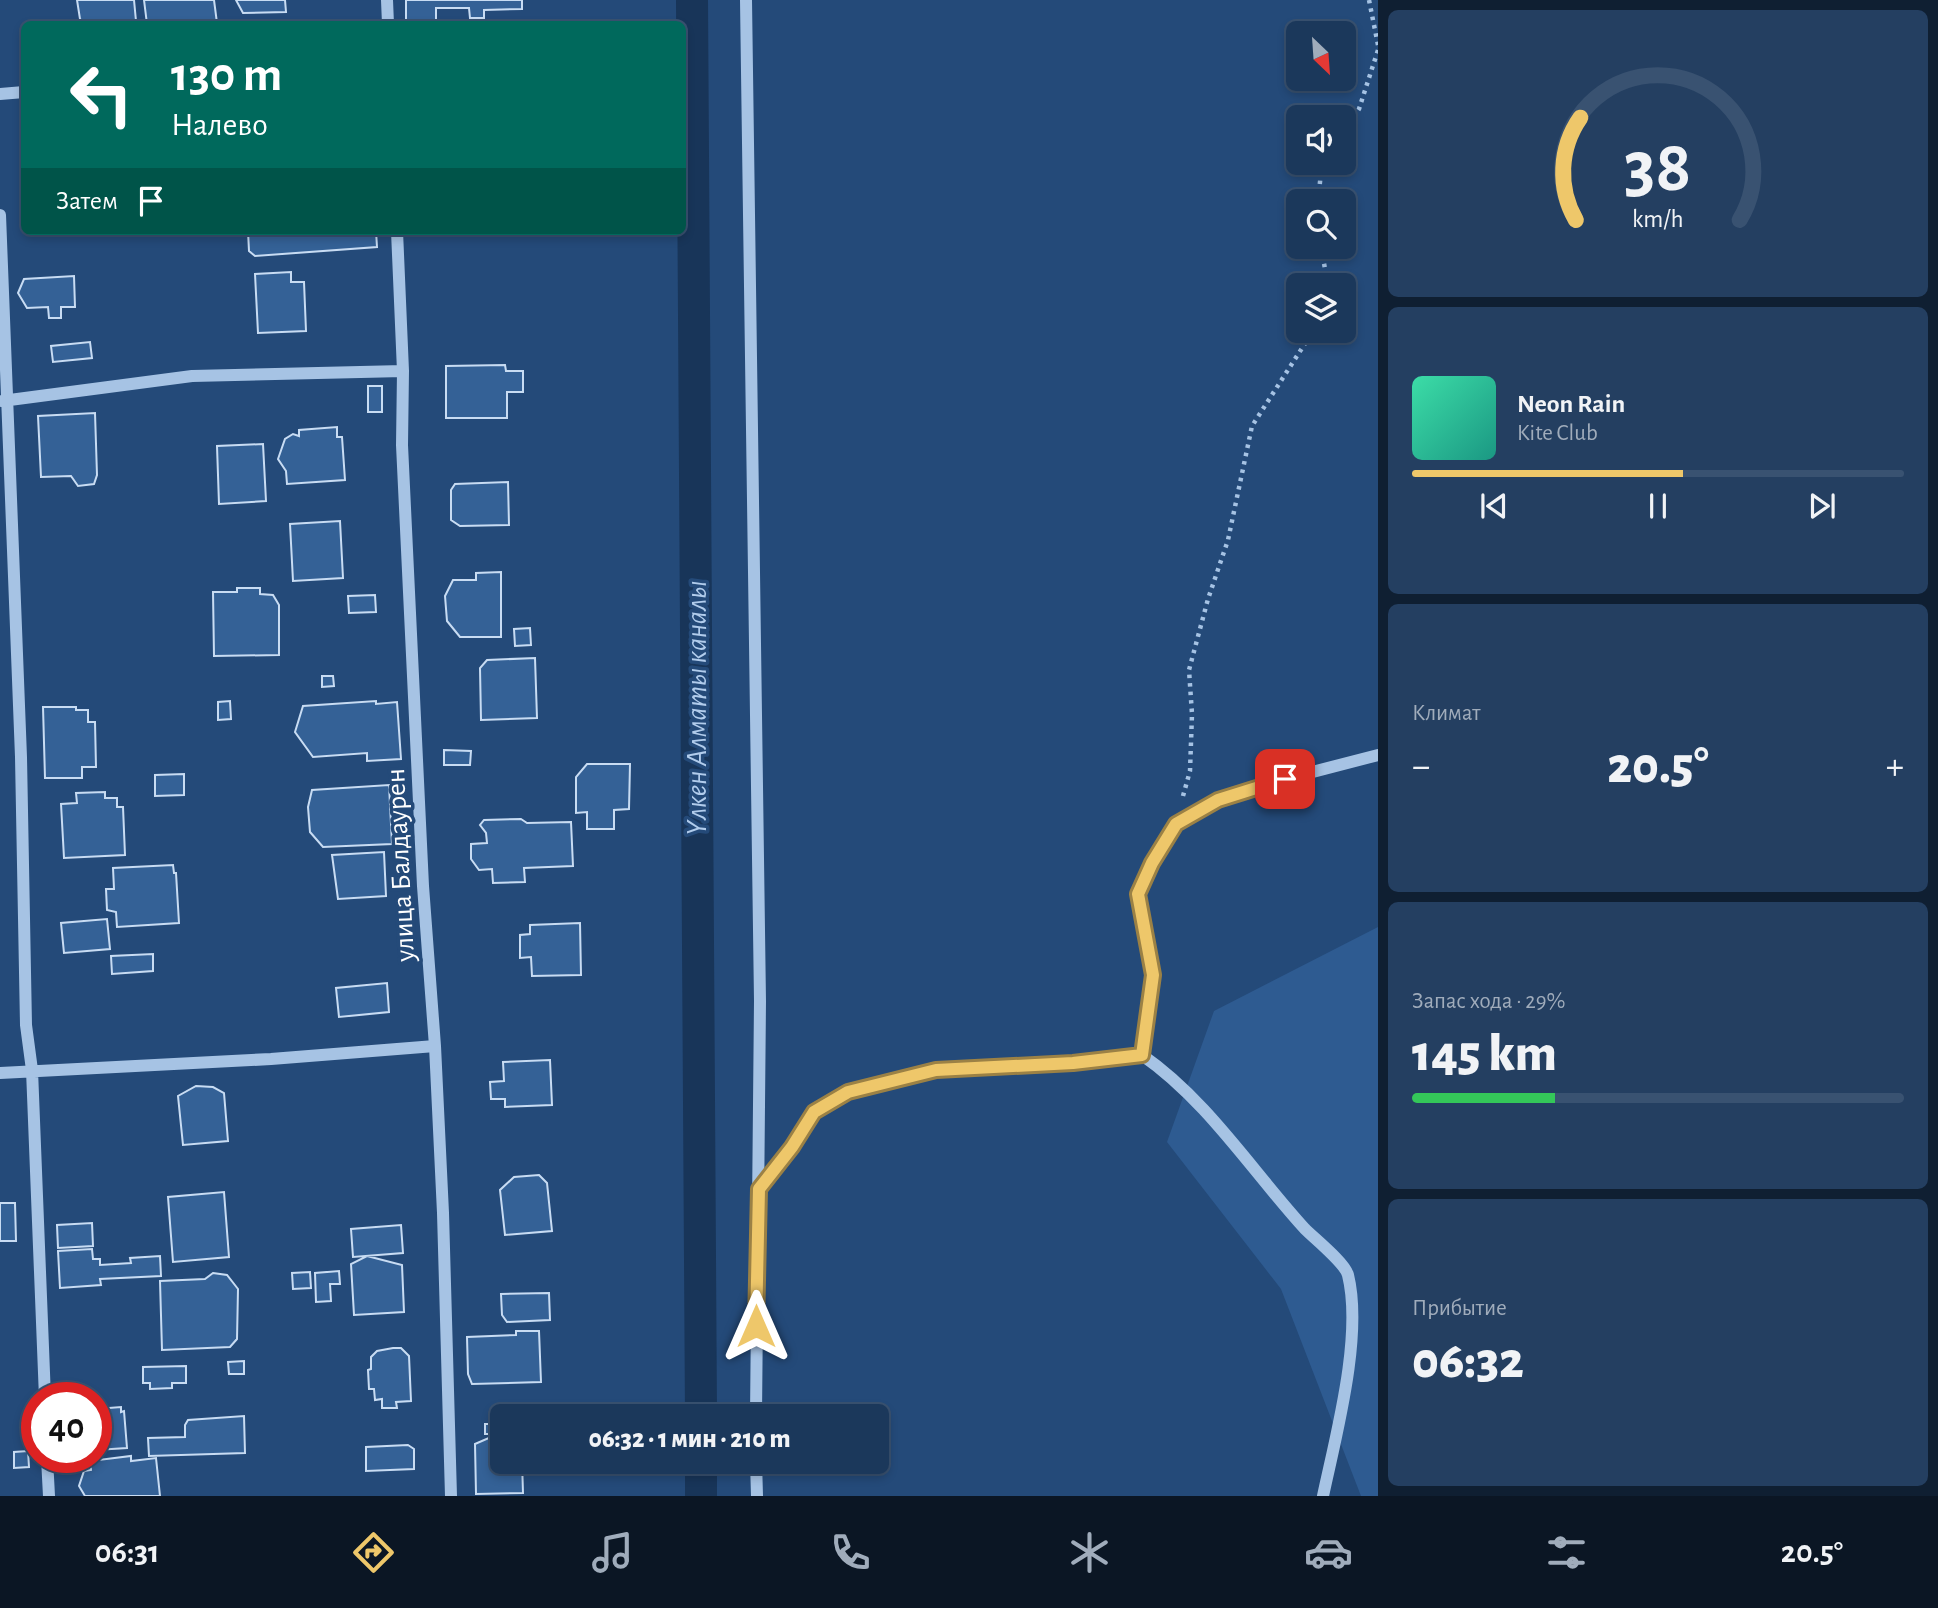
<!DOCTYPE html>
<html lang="ru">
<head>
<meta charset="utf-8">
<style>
	body { margin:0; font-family:"Alegreya Sans",sans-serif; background:#243f61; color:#f1f3f6; height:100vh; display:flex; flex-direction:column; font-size:26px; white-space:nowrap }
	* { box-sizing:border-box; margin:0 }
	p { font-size:23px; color:#a0acbb }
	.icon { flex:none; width:38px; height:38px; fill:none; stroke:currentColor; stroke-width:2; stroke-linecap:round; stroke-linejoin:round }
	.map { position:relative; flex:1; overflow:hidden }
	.sheet { display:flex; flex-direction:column; gap:10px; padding:10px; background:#0f1f32; width:560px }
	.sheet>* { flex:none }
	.top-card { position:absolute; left:21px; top:21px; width:665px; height:214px; border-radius:10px; box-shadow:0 4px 10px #0003,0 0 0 2px #395271; background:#00695c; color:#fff; overflow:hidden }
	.needle { width:46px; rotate:155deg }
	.controls { position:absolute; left:1286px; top:21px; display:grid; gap:14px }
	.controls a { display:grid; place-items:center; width:70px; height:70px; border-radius:10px; background:#1b385b; box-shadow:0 4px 10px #0003,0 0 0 2px #395271; font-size:35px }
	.speed { position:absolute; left:21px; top:1382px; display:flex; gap:14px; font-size:35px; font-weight:700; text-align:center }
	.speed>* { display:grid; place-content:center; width:91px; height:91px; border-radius:50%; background:#1b385b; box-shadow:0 4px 10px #0003,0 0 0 2px #395271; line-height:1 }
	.speed .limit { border:10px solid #d22; background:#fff; color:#111 }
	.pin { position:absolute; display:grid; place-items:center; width:60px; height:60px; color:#fff; margin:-30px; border-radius:14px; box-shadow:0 4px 10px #0006 }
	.me { position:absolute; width:77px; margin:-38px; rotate:0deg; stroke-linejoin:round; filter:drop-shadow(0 0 5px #0008) }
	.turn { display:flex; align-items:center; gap:24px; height:147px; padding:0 35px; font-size:32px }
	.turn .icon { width:91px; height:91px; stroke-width:2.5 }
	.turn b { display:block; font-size:49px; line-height:60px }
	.then { display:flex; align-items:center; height:66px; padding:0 35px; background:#0003; gap:14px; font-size:26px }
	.big { font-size:52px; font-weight:800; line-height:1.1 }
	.sheet .widget { flex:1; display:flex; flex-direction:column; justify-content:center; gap:10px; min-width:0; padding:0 24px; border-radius:10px; background:#243f61 }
	.sheet .dial { align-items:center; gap:0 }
	.dial svg { height:182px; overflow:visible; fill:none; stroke:#395271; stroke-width:7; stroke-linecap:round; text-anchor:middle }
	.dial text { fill:#f1f3f6; stroke:none }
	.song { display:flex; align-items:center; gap:21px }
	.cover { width:84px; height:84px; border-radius:10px; background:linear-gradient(135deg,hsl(160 70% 55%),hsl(170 70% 35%)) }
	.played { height:7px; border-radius:4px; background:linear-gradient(90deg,#eec76a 55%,#395271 55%) }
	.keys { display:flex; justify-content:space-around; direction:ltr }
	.heat { display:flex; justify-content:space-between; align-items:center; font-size:38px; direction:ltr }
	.charge { height:10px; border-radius:5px; background:linear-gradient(90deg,#34c759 29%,#395271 0) }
	.trip { position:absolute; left:490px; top:1404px; width:399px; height:70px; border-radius:10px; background:#1b385b; box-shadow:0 4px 10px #0003,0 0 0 2px #395271; font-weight:800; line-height:70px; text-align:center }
	.menu { display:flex; height:112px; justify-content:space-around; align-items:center; background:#0b1624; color:#a0acbb }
	.menu .icon { width:49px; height:49px }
	.menu .on { color:#eec76a }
	.menu b { font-size:32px; color:#f1f3f6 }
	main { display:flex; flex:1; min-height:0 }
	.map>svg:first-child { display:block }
</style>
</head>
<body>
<main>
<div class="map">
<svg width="1378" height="1496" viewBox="0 0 1378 1496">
	<rect width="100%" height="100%" fill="#244a79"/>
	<path fill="#2e5b91" d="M 1378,927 L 1378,1496 L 1361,1496 L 1281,1289 L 1167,1142 L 1214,1011 Z"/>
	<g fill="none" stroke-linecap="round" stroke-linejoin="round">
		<path stroke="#183559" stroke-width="32" d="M 692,0 L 701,1416
			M 701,1461 L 701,1496"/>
	</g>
	<path fill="#346196" stroke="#c8dcf3" stroke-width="2" d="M 77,0 L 134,0 L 136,21 L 86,24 L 80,19 Z
		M 144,0 L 214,0 L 217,23 L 147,24 Z
		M 236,0 L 285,0 L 286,12 L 243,13 Z
		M 406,0 L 522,0 L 522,9 L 484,10 L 484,18 L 470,18 L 469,8 L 436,8 L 436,23 L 406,23 Z
		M 248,231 L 376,231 L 377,247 L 255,256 L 249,251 Z
		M 291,272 L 291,282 L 304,282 L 306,331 L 258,333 L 255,274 Z
		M 74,276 L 75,307 L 61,307 L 61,318 L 49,318 L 48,307 L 27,308 L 18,293 L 24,279 Z
		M 90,342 L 92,358 L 53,362 L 51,346 Z
		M 505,365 L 506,371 L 523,371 L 523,392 L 507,392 L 507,418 L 446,418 L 446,366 Z
		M 368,386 L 382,386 L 382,412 L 368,412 Z
		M 95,413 L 97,475 L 94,484 L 78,486 L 71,476 L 41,477 L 38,416 Z
		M 337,427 L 337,437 L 342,437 L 345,480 L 287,484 L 286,471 L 278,459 L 285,439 L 293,434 L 299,436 L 299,430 Z
		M 263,444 L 266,501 L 219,504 L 217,446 Z
		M 508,482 L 509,525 L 460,526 L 451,520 L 451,490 L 455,484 Z
		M 340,521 L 343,578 L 293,581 L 290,524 Z
		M 501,572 L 501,637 L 460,637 L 447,621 L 445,596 L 453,580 L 476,580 L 476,573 Z
		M 237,588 L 260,588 L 260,594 L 273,595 L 279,605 L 279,655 L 214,656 L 213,592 L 237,592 Z
		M 375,595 L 376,612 L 349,613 L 348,596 Z
		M 530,628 L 531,645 L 515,646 L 514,629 Z
		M 535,658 L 537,718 L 481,720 L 480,668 L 487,660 Z
		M 322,676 L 333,676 L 334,686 L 322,687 Z
		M 230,701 L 231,719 L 218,720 L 218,702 Z
		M 376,701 L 376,704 L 397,702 L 401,759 L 367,761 L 367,753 L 313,757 L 295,732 L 303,706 Z
		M 43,707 L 76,707 L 76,710 L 88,710 L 88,722 L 95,722 L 96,767 L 82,767 L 82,778 L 45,778 Z
		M 444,750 L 471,751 L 470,765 L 444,765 Z
		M 587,764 L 630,764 L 629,809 L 614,810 L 614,829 L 587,829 L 587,812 L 576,813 L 576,777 Z
		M 184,774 L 184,795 L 155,796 L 155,775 Z
		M 389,785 L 392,844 L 323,847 L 310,832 L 308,807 L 312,790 Z
		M 105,792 L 105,798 L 117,798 L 117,807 L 123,807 L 125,855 L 64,858 L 61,804 L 77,803 L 76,793 Z
		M 521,819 L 527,823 L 571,822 L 573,866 L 524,868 L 525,882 L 493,883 L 492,869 L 479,870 L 471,859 L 471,844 L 487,843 L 486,833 L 480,825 L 484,820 Z
		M 384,852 L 386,896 L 338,899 L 332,855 Z
		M 173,865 L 174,873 L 176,873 L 179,923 L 117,927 L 116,912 L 107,910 L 106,889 L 114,889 L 113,868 Z
		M 107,919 L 110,949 L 64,953 L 61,923 Z
		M 580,923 L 581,975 L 532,976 L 531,957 L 520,958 L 520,935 L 530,934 L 530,925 Z
		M 153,954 L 153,971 L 112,974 L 111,956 Z
		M 387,983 L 389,1012 L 339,1017 L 336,988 Z
		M 550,1060 L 552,1105 L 505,1107 L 505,1099 L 491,1099 L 490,1082 L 504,1081 L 503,1062 Z
		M 196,1086 L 213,1087 L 224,1093 L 228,1141 L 183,1145 L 178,1096 Z
		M 539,1175 L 547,1183 L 552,1231 L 505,1235 L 500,1190 L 514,1177 Z
		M 224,1192 L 229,1257 L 173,1262 L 168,1197 Z
		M 0,1203 L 15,1203 L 16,1241 L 0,1241 Z
		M 92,1223 L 93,1246 L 58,1248 L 57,1225 Z
		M 401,1225 L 403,1253 L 353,1257 L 351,1229 Z
		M 92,1249 L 93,1259 L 100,1259 L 100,1265 L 131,1263 L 130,1258 L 160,1256 L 161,1276 L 100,1279 L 101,1285 L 60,1288 L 58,1251 Z
		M 367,1256 L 402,1265 L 404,1312 L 354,1315 L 351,1264 Z
		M 339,1271 L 340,1284 L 330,1284 L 331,1301 L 316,1302 L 315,1273 Z
		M 310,1272 L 311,1288 L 293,1289 L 292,1273 Z
		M 213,1273 L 227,1275 L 238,1289 L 237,1339 L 230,1347 L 162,1350 L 160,1281 L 205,1279 Z
		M 549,1293 L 550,1320 L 507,1322 L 502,1315 L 501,1294 Z
		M 516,1331 L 539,1331 L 541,1382 L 472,1384 L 468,1374 L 467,1337 L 516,1335 Z
		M 393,1348 L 401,1348 L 409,1356 L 411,1401 L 396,1402 L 397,1408 L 382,1408 L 382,1399 L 375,1400 L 374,1389 L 369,1389 L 368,1370 L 371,1369 L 371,1357 L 377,1351 Z
		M 244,1361 L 244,1374 L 229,1374 L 228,1362 Z
		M 186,1366 L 186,1383 L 172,1383 L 172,1388 L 150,1389 L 150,1383 L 143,1383 L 143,1367 Z
		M 121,1407 L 121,1412 L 124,1411 L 127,1448 L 96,1450 L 96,1409 Z
		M 541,1409 L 551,1409 L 555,1413 L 564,1412 L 564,1416 L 537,1416 Z
		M 244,1416 L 245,1453 L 149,1456 L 148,1438 L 185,1437 L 185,1425 L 188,1420 Z
		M 485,1424 L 502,1424 L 502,1434 L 485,1434 Z
		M 491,1437 L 502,1439 L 502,1461 L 522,1461 L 523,1493 L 476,1494 L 475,1444 Z
		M 408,1445 L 414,1449 L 414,1469 L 366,1471 L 366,1447 Z
		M 28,1451 L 29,1467 L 14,1468 L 14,1452 Z
		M 131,1456 L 131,1461 L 156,1458 L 160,1496 L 85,1496 L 79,1486 L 84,1471 L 91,1470 L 90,1461 Z"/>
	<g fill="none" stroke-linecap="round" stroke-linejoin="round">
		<path stroke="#a6c3e4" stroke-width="4.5" stroke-dasharray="3.5 5" stroke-linecap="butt" d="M 1369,0 L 1378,45
			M 1344,131 L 1359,109 L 1378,50
			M 1318,201 L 1322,163
			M 1321,247 L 1328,285
			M 1183,796 L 1190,771 L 1192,714 L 1189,670 L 1208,599 L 1228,540 L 1252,426 L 1313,331"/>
		<path stroke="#a6c3e4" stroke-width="12" d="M 387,0 L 388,24
			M 746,0 L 760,1001 L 756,1416
			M 0,94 L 24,92
			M 0,215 L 21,757 L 26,1025 L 32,1070 L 45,1398
			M 397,231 L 403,371 L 402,445 L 423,886 L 435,1046 L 443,1213 L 451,1496
			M 2,401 L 192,376 L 403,371
			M 1142,1055 L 1153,975 L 1138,894 L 1152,862 L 1176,824 L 1218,800 L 1262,785 L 1378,755
			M 0,1073 L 271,1059 L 435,1046
			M 759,1189 L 792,1147 L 814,1112 L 848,1092 L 936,1070 L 1073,1063 L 1142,1055 C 1207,1100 1252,1171 1305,1229 C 1315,1239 1345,1263 1348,1275 C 1363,1336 1336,1435 1323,1496
			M 47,1458 L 49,1496
			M 756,1461 L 757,1496"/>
	</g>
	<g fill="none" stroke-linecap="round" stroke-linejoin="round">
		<g stroke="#9b8145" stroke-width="18">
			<path id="route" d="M 756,1326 L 759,1189 L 792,1147 L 814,1112 L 848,1092 L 936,1070 L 1073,1063 L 1142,1055 L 1153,975 L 1138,894 L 1152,863 L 1176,824 L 1218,800 L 1285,779"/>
		</g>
		<use href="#route" stroke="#eec76a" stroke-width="12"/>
	</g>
	<g text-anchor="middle" stroke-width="7" stroke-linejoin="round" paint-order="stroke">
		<g font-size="28" fill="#fff" stroke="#244a79">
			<text transform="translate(399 865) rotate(-93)" y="10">улица Балдаурен</text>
		</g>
		<g font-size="30" font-style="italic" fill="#b1ccec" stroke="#244a79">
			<text transform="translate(696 708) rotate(-90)" y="10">Үлкен Алматы каналы</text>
		</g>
	</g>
</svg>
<div class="controls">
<a><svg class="needle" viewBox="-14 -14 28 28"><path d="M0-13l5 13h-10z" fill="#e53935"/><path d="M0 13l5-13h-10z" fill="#a0acbb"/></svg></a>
<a><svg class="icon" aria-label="sound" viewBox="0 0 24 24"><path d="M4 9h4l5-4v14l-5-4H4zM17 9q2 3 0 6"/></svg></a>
<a><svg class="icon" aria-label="search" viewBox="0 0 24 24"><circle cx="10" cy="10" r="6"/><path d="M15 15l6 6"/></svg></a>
<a><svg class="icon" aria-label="layers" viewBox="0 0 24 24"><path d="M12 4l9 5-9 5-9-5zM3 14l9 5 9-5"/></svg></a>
</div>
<div class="speed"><div class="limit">40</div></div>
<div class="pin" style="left:1285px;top:779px;background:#d93025"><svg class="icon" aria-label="arrive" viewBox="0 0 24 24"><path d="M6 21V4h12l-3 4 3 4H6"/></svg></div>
<svg class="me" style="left:756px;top:1326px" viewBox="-20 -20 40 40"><path d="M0-17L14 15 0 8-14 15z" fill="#eec76a" stroke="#fff" stroke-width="4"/></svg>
<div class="trip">06:32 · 1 мин · 210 m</div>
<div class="top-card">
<div class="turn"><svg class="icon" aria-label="left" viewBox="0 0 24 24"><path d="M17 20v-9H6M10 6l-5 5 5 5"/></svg><div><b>130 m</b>Налево</div></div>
<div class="then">Затем<svg class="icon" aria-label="arrive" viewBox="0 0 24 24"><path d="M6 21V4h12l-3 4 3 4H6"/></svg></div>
</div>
</div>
<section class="sheet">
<div class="widget dial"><svg viewBox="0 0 100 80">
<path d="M14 69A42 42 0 1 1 86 69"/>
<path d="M14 69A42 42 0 0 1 16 24" stroke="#eec76a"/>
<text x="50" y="56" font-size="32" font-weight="700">38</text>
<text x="50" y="72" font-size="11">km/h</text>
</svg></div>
<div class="widget">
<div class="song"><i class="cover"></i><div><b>Neon Rain</b><p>Kite Club</p></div></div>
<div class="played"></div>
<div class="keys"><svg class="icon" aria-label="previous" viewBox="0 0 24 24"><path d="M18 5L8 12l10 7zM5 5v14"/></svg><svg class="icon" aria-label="pause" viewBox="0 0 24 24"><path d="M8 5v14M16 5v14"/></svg><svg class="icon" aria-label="next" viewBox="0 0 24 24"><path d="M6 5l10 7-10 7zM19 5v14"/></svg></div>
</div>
<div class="widget"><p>Климат</p>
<div class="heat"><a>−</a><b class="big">20.5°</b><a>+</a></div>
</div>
<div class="widget"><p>Запас хода · 29%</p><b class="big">145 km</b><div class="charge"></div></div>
<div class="widget"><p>Прибытие</p><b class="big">06:32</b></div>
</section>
</main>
<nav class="menu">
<b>06:31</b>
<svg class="icon on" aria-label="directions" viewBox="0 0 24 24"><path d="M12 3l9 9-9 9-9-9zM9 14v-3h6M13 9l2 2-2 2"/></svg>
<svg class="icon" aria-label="music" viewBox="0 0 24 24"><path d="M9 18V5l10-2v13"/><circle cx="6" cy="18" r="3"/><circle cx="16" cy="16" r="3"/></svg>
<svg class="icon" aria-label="phone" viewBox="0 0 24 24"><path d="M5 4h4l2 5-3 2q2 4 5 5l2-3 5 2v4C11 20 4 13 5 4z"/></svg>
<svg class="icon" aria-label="climate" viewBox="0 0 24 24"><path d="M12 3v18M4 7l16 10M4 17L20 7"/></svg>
<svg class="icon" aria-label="car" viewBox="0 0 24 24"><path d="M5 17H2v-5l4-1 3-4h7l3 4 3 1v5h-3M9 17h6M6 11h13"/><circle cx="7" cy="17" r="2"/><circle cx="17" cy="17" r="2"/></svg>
<svg class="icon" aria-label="filters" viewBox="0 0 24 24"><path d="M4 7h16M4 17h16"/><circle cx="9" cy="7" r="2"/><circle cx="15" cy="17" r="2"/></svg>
<b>20.5°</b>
</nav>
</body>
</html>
